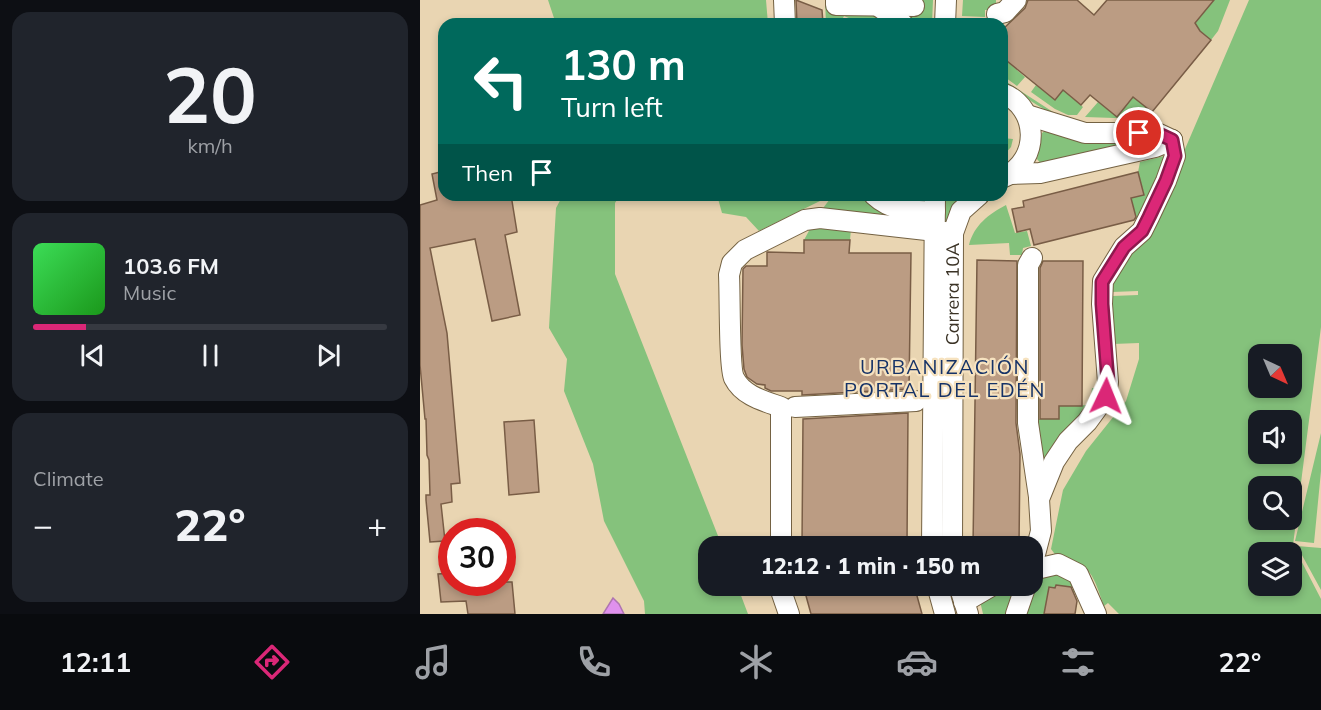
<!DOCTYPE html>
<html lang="en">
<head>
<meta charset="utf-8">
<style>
	body { margin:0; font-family:Mulish,sans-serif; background:#20242c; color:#f1f3f6; height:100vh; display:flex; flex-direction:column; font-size:22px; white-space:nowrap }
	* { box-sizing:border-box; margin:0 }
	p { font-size:20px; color:#9ea1a6 }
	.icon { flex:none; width:33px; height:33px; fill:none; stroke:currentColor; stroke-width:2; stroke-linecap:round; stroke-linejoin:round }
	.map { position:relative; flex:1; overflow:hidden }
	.sheet { display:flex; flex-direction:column; gap:12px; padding:12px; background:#0d0f14; width:420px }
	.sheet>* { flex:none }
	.guide { position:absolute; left:18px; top:18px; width:570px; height:183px; border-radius:18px; box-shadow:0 3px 9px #0003; background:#00695c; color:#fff; overflow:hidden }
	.needle { width:39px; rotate:136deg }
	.buttons { position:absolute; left:828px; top:344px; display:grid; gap:12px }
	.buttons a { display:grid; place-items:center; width:54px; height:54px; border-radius:12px; background:#171b24; box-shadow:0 3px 9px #0003; font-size:30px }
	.speed { position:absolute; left:18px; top:518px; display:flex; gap:12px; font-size:30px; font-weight:700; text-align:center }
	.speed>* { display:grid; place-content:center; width:78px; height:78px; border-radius:50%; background:#171b24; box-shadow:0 3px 9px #0003; line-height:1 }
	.speed .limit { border:9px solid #d22; background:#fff; color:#111 }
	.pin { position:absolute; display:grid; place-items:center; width:51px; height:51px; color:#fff; margin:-26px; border:3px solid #fff; border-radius:50%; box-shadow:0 2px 6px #0007 }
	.me { position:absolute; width:66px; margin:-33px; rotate:2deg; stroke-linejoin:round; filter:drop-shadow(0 0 4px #0008) }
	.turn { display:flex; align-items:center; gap:21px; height:126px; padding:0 24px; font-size:27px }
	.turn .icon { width:78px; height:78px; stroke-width:2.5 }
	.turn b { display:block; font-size:42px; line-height:51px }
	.then { display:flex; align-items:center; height:57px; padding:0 24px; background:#0003; gap:12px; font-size:22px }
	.big { font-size:45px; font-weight:800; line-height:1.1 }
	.sheet .widget { flex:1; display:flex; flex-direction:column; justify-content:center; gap:9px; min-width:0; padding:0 21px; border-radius:18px; background:#20242c }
	.sheet .dial { align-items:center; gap:0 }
	.dial b { font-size:78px; line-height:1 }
	.song { display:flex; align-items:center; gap:18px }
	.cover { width:72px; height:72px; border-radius:9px; background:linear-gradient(135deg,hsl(130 70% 55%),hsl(120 70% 35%)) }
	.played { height:6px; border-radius:3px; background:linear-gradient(90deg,#db2777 15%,#363941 15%) }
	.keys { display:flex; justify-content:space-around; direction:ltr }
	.heat { display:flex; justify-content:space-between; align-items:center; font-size:33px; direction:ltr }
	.trip { position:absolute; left:278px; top:536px; width:345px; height:60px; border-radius:18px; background:#171b24; box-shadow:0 3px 9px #0003; font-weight:800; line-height:60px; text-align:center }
	.menu { display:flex; height:96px; justify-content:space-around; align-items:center; background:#090b0e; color:#9ea1a6 }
	.menu .icon { width:42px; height:42px }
	.menu .active { color:#db2777 }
	.menu b { font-size:27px; color:#f1f3f6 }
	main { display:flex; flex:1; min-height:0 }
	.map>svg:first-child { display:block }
</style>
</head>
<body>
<main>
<section class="sheet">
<div class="widget dial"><b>20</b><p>km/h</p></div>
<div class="widget">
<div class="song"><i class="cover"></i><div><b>103.6 FM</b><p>Music</p></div></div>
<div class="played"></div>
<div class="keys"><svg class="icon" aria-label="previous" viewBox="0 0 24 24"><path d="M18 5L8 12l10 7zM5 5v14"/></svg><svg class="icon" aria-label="pause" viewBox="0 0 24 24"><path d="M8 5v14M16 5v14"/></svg><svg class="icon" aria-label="next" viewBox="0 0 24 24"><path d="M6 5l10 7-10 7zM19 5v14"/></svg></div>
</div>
<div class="widget"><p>Climate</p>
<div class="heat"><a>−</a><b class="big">22°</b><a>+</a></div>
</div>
</section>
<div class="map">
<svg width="901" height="614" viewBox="0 0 901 614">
	<rect width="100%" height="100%" fill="#e9d5b2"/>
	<path fill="#85c27c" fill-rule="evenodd" d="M 128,0 L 346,0 L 348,24 L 136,24 Z
		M 405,0 L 513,0 L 512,24 L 443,24 L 424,16 L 420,24 L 406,24 Z
		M 543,0 L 576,0 L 576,10 L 565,10 L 565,17 L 542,16 Z
		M 794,0 L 810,0 L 798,31 L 791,40 L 773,25 Z
		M 829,0 L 901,0 L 901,327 L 873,545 L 901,599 L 901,614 L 699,614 L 688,603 L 684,606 C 673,576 672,563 637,557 L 631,549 L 643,490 L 666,451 L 706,401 L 719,359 L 719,343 L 693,344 L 692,296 L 718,295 L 718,291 L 692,292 L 696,271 L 762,156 ZM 838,354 L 872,354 L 872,387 L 838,387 ZM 838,420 L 872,420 L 872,453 L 838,453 ZM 838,486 L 872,486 L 872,519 L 838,519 ZM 838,552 L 872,552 L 872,585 L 838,585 Z
		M 582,57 L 605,77 L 597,86 L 582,75 Z
		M 582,79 L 633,112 L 648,119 L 657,119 L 655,123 C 628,115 605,97 582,82 Z
		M 616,85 L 635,100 L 643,90 L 663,107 L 657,115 L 648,115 L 635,109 L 611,92 Z
		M 713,97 L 731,111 L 724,119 L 665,117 L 678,102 L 697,117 Z
		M 626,130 L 733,141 L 622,165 L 617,159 L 622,133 Z
		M 582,138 L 593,139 L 591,147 L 582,157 Z
		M 744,156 L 749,160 L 721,220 L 716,220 L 711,198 L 724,194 L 718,172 L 720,162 Z
		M 143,195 L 200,195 L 195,203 L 195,274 L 302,546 L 288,546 L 288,585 L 317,585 L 328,614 L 225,614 L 224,601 L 184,521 L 173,464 L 144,391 L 147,359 L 129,328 L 136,208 Z
		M 297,195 L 407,195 L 400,201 L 339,231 L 326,217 L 302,213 Z
		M 413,195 L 446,195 L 480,216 L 431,229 L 430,240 L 384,240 L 397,216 Z
		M 462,195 L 505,195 L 505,201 L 500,206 Z
		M 522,195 L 547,195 L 532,209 L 526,221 L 523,221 Z
		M 586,205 L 595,233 L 607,231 L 611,246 L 603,248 L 602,255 L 590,255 L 589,243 L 549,245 C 554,225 569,214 586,205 Z
		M 677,381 L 682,381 L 681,391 L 625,470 L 616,419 L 639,419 L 639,406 L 670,405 L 672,388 L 677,388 Z
		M 901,433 L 901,471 L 894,543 L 875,541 Z
		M 877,546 L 901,548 L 901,590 Z
		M 637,571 L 652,579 L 659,592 L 653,592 L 654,588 L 636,585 L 624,614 L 563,614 L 560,601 L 588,585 L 612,585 L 612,576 Z"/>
	<path fill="#df91ed" stroke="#ae75b1" stroke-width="1.5" d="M 193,598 L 199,604 L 204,614 L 183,614 Z"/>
	<path fill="#bb9c83" stroke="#795d46" stroke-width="1.5" d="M 376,0 L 402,10 L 403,24 L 377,24 Z
		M 608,0 L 657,0 L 674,15 L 687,0 L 794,0 L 775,23 L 780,31 L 791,40 L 732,112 L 713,97 L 697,117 L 670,95 L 661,105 L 643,90 L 635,100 L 582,57 L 582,30 L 605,8 Z
		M 24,171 L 24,195 L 91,195 L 97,232 L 85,235 L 100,315 L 72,321 L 55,239 L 10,248 L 27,333 L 40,483 L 31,484 L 32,502 L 21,504 L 25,541 L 10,542 L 6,500 L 6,495 L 10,495 L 9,460 L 7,455 L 6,419 L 5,419 L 0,365 L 0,205 L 17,200 L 12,174 Z
		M 718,172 L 724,195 L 711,198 L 716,217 L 714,220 L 614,245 L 610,229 L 597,232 L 592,209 L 604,207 L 603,201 Z
		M 384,240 L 430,240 L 429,253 L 491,253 L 489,389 L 382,395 L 382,391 L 351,391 L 345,388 L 345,385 L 337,384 L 327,377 L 324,369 L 322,345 L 323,269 L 326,266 L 347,266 L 347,252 L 384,253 Z
		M 557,260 L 597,261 L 596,423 L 600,454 L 599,546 L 553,546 Z
		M 623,261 L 663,261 L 662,406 L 639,406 L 639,419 L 620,419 L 620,268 Z
		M 488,413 L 487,544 L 382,544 L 383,419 Z
		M 114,420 L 119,492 L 89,495 L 84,422 Z
		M 32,573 L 32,582 L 92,582 L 95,614 L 48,614 L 46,601 L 21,602 L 18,574 Z
		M 383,585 L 494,585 L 502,614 L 391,614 Z
		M 636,585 L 651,587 L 657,601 L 655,614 L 624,614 L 629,587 L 635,588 Z"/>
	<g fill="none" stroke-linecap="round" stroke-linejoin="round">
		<g stroke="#746243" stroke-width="22">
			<g id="minor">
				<path d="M 364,0 L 365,24"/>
				<path d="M 416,0 L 416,5 L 494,6"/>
				<path d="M 458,6 L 483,24"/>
				<path d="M 577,14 L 585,12 L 596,0"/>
				<path d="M 525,24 L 526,0"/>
				<path d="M 582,93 C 619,107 621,160 584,177"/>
				<path d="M 607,115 L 665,133 L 737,133 L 752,140"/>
				<path d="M 591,174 L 620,173 L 735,147 L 752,140"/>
				<path d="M 454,195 C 471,211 492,212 515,211"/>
				<path d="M 612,258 L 608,265 L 608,423 L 619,497"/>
				<path d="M 375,407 L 496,401"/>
				<path d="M 361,546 L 361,407 C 344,401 323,396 314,378 C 309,368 310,292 309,275 L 312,263 L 325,250 L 385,220 L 400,218 L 533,233"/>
				<path d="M 512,546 L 515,195"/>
				<path id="s1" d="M 532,546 L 533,233 L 541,211 L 559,195"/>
				<path d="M 612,566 L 621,531 L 619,499 L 634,462 L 648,441 L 667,422 L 686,396 L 688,382 L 682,304 L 683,281 L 704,247 L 722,231 L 729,217 L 746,181 L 755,156 L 752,140"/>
				<path d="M 612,570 L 638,564 L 658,574 L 676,614"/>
				<path d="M 361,585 L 361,591 L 369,614"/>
				<path d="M 517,585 L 525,614"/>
				<path d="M 539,585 L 548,614"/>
				<path d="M 544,602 L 573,585"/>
				<path d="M 596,614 L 606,585"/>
			</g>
		</g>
		<use href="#minor" stroke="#fff" stroke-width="20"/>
	</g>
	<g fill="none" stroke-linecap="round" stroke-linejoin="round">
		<g stroke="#8e194d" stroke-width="15">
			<path id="route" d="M 686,396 L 688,382 L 682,304 L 682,282 L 704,247 L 722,231 L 729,217 L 746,181 L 755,156 L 752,140 L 737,133 L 719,133"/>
		</g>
		<use href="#route" stroke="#db2777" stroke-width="10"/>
	</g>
	<g text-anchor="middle" stroke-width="4.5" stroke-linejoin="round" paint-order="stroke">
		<g font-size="18" fill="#3b3326" stroke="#f6e2bf">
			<text dy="6" stroke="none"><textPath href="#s1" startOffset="252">Carrera 10A</textPath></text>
		</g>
		<g font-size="20" letter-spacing="1.5" fill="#153267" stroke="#f6e2bf">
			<text x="525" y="374">URBANIZACIÓN<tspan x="525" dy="23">PORTAL DEL EDÉN</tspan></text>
		</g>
	</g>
</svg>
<div class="buttons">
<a><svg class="needle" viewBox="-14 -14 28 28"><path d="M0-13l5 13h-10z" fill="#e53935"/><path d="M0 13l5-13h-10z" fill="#9ea1a6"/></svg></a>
<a><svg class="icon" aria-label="sound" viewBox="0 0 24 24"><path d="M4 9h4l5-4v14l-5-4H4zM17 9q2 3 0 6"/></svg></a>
<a><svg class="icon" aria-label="search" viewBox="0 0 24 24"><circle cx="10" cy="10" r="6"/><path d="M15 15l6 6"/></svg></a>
<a><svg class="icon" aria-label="layers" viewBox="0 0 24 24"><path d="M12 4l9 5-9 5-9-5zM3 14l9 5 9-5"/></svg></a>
</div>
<div class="speed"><div class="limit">30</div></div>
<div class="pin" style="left:719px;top:133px;background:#d93025"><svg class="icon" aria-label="arrive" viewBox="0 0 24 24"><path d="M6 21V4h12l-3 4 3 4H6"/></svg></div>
<svg class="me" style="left:686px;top:396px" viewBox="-20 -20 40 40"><path d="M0-17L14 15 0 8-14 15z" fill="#db2777" stroke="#fff" stroke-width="4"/></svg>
<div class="trip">12:12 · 1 min · 150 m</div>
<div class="guide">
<div class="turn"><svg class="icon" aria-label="left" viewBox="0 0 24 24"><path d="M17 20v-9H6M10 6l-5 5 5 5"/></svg><div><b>130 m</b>Turn left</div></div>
<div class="then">Then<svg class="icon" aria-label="arrive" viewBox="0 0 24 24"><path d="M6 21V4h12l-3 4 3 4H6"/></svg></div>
</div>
</div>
</main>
<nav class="menu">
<b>12:11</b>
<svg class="icon active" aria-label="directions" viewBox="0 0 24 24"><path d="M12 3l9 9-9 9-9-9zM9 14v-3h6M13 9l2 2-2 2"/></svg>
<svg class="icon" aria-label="music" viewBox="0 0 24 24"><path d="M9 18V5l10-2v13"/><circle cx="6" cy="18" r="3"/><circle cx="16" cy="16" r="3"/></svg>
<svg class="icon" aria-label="phone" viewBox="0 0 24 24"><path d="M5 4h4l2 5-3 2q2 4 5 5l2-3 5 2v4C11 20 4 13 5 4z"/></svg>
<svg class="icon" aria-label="climate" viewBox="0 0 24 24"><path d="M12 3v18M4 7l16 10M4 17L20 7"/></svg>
<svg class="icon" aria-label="car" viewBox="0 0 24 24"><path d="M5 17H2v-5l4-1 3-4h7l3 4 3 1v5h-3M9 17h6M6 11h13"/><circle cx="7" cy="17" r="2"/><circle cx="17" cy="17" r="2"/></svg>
<svg class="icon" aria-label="filters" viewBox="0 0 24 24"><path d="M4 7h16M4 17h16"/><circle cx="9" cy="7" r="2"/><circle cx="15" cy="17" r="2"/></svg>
<b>22°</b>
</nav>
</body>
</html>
